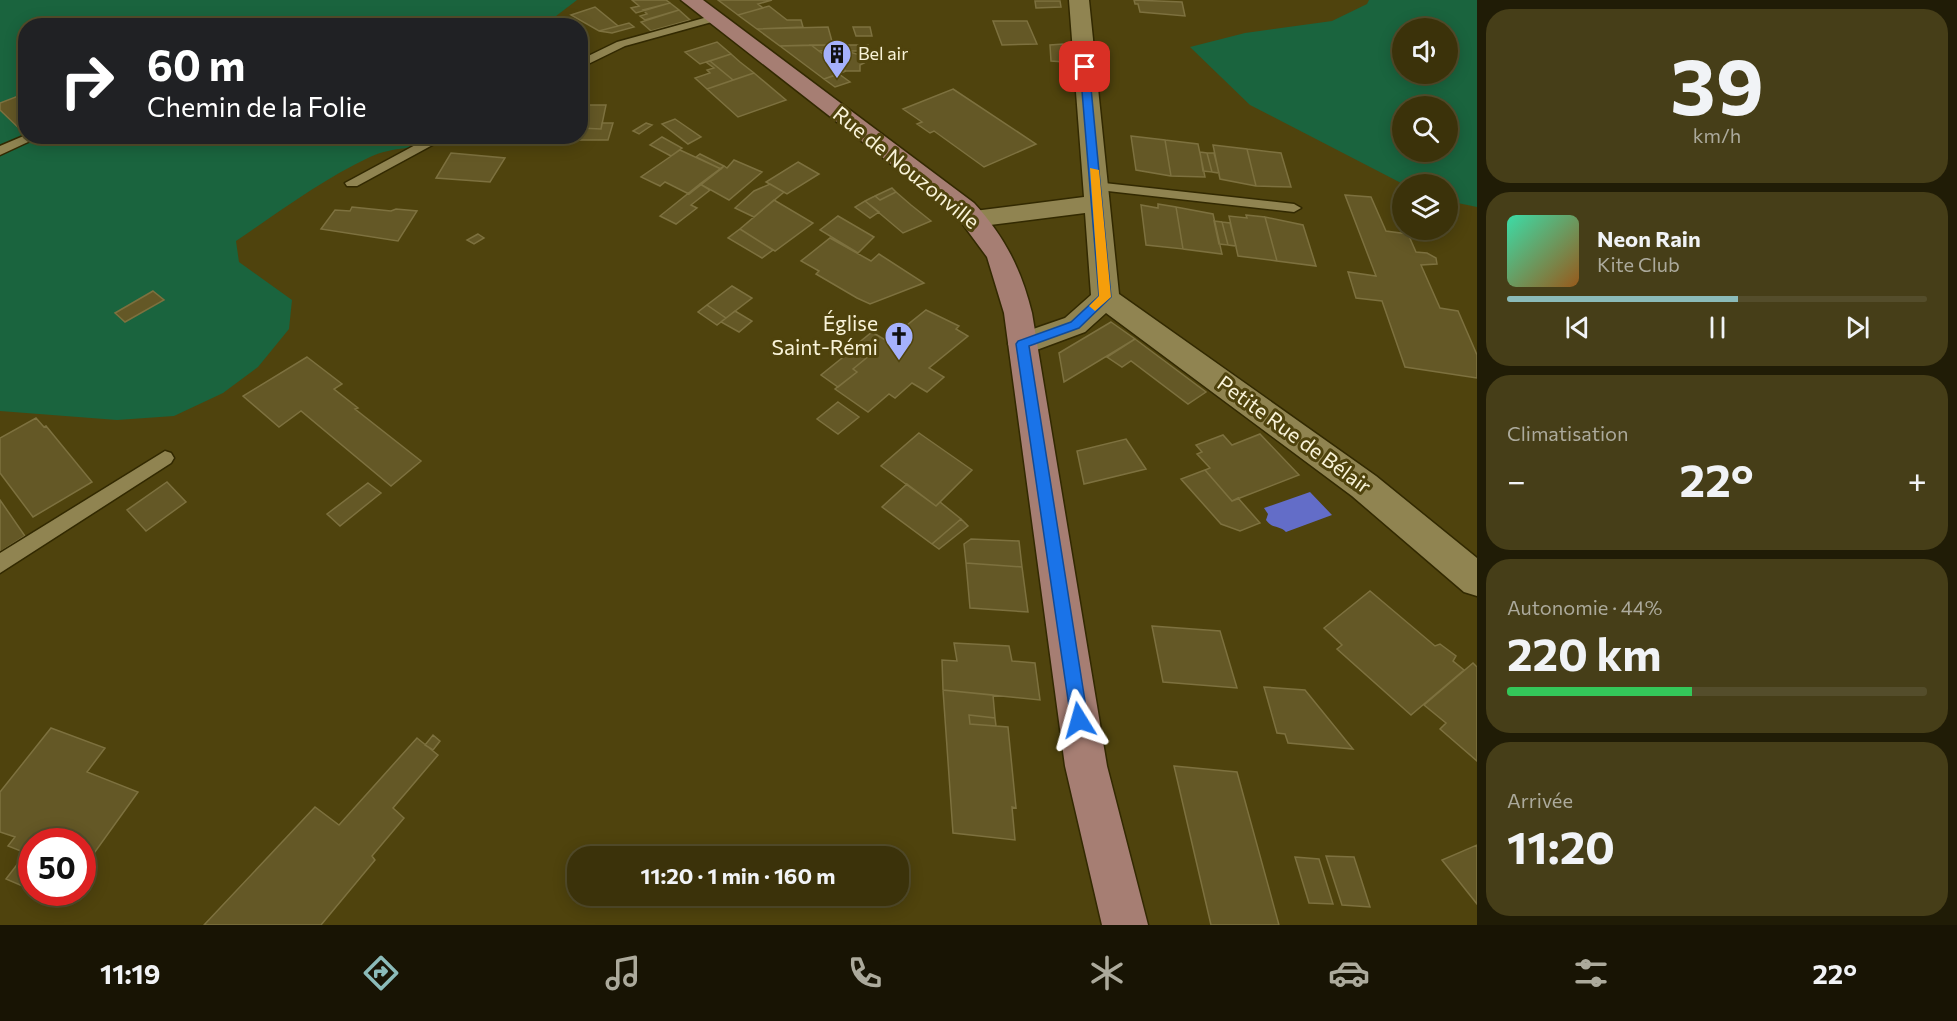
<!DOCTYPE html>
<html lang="fr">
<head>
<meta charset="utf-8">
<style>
	body { margin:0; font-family:Commissioner,sans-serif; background:#463e18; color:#f1f3f6; height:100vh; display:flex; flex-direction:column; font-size:22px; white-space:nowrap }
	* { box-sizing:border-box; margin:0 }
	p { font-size:20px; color:#acaa9c }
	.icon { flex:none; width:33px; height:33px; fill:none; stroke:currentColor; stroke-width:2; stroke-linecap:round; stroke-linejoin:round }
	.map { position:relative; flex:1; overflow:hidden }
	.panel { display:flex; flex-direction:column; gap:9px; padding:9px; background:#201c06; width:480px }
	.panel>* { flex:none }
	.banner { position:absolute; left:18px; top:18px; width:570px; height:126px; border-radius:24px; box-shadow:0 3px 15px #0003,0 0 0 2px #544d2b; background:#202124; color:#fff; overflow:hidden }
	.tools { position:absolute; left:1392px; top:18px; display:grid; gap:12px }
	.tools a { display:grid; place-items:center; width:66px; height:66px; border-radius:50%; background:#3b320a; box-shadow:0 3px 15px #0003,0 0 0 2px #544d2b; font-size:30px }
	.speed { position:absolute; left:18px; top:828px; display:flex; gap:12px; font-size:30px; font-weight:700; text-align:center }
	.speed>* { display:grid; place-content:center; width:78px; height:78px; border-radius:50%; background:#3b320a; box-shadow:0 3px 15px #0003,0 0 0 2px #544d2b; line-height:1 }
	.speed .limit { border:9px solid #d22; background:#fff; color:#111 }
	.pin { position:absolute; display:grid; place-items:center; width:51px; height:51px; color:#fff; margin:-26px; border-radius:12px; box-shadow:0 3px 9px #0006 }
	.me { position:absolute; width:66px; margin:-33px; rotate:352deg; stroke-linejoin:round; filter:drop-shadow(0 0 4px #0008) }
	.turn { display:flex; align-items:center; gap:21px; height:126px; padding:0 30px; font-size:27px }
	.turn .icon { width:78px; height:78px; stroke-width:2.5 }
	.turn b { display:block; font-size:42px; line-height:51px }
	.big { font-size:45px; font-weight:700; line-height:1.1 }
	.panel .tile { flex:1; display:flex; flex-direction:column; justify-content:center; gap:9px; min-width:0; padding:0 21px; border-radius:24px; background:#463e18 }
	.panel .dial { align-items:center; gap:0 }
	.dial b { font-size:78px; line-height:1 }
	.song { display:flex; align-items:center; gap:18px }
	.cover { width:72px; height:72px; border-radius:9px; background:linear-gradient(135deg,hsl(160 70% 55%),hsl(30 70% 35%)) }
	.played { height:6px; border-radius:3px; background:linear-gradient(90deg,#8bbbb9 55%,#544d2b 55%) }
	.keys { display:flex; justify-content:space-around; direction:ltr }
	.heat { display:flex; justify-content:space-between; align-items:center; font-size:33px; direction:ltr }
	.charge { height:9px; border-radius:4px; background:linear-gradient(90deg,#34c759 44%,#544d2b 0) }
	.trip { position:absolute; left:567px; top:846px; width:342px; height:60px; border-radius:24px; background:#3b320a; box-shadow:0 3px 15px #0003,0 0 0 2px #544d2b; font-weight:700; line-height:60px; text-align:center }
	.tabs { display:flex; height:96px; justify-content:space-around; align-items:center; background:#181404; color:#acaa9c }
	.tabs .icon { width:42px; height:42px }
	.tabs .active { color:#8bbbb9 }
	.tabs b { font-size:27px; color:#f1f3f6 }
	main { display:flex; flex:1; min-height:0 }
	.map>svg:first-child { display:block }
</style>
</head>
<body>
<main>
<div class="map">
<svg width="1477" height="925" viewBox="0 0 1477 925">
	<rect width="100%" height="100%" fill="#4f430d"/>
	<path fill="#1a643e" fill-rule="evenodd" d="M 0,0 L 577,0 L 543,26 L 26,26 L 26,136 L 440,137 C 413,152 396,145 370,157 C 323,179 279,212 236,241 L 239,262 L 292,300 L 289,329 L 258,367 L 223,393 L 174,416 L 117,420 L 0,411 Z
		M 1369,0 L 1477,0 L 1477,207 L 1448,201 L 1448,184 L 1403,184 L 1250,105 L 1190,47 L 1245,33 L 1332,21 L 1367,4 ZM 1402,28 L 1448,28 L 1448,74 L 1402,74 ZM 1402,106 L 1448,106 L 1448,152 L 1402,152 Z"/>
	<path fill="#636dc8" d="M 1310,492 L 1332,515 L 1286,532 C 1280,525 1272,529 1266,520 L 1268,514 L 1264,508 Z"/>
	<path fill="#645826" stroke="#7d713f" stroke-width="1.5" d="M 632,0 L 666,0 L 670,3 L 636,13 L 631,8 L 639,6 Z
		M 718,0 L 772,0 L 758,4 L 763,8 L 738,15 Z
		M 1134,0 L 1182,2 L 1185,16 L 1140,12 L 1138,4 L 1135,4 Z
		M 1035,1 L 1060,1 L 1061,7 L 1036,8 Z
		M 670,3 L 679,10 L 645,20 L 640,16 L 647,14 L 643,10 Z
		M 769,6 L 787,20 L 801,20 L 803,27 L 757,29 L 738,15 Z
		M 595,7 L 618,26 L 599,31 L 571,15 Z
		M 679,10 L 690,20 L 651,31 L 641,22 Z
		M 993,21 L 1027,21 L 1037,44 L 1002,45 Z
		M 629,23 L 634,27 L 612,33 L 599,31 Z
		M 828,27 L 833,45 L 780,46 L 757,29 Z
		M 853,27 L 870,27 L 872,36 L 856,36 Z
		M 717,42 L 731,54 L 700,64 L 685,52 Z
		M 1063,44 L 1064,62 L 1051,61 L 1050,45 Z
		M 811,45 L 819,51 L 846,71 L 824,79 L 780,46 Z
		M 811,45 L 839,45 L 840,49 L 819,51 Z
		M 839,45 L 845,45 L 846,51 L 867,57 L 866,62 L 860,65 L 860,71 L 846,71 L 832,61 L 845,55 Z
		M 845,45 L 868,45 L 870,51 L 846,51 Z
		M 840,49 L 843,49 L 845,55 L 832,61 L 819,51 Z
		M 731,54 L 740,62 L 754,73 L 733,80 L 710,61 Z
		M 710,61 L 733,80 L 707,89 L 695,78 L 710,73 L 707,70 L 714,68 L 706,62 Z
		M 754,73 L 786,100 L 738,117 L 707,89 Z
		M 839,74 L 850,82 L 835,87 L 824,79 Z
		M 953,89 L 1036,144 L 984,167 L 934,131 L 930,133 L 917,124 L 922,122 L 903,109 Z
		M 26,93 L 26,134 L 25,134 L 0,110 L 0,103 Z
		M 580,105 L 606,105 L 601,129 L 580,128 Z
		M 675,119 L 701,137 L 688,144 L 662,124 Z
		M 602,123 L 613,123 L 608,140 L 576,140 L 576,136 L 580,136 L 580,128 L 601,129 Z
		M 646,123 L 652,125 L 639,134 L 633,131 Z
		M 1131,136 L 1165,140 L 1171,176 L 1136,170 Z
		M 662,137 L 682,148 L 671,156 L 650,145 Z
		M 1165,140 L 1198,144 L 1205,177 L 1171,176 Z
		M 1213,145 L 1247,149 L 1256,186 L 1220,179 Z
		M 1247,149 L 1281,153 L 1291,187 L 1256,186 Z
		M 680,150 L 721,169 L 689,194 L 665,182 L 660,186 L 641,177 Z
		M 1200,152 L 1207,153 L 1212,172 L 1203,171 Z
		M 451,153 L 505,158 L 490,182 L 436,178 Z
		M 1207,153 L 1214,153 L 1219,173 L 1212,172 Z
		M 700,154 L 724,166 L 721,169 L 696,157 Z
		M 734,160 L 762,172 L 729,200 L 700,184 L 724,166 L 727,168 Z
		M 798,162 L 819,174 L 787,194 L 766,182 Z
		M 700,184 L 710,190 L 691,205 L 697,208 L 676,224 L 660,216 Z
		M 770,184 L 784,192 L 754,217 L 735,208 L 754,191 Z
		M 892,188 L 896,192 L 880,200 L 875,196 Z
		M 896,192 L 911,205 L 931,221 L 903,233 L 865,201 L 875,196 L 880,200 Z
		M 1345,195 L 1371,197 L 1386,231 L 1408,234 L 1416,252 L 1427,253 L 1436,258 L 1437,264 L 1421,265 L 1440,308 L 1458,311 L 1477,355 L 1477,378 L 1405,367 L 1382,301 L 1356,298 L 1348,272 L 1376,276 Z
		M 774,200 L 813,223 L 775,251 L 740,229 Z
		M 865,201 L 879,212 L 870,218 L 855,207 Z
		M 1158,204 L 1176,207 L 1183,249 L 1146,245 L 1141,205 L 1158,208 Z
		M 352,207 L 391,211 L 396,209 L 417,211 L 398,241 L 321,229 L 335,210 L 350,211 Z
		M 1176,207 L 1213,214 L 1222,254 L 1183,249 Z
		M 1246,215 L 1265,217 L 1277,261 L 1238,256 L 1229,216 L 1247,218 Z
		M 838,216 L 874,237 L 858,253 L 820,230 Z
		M 1265,217 L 1303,225 L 1316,266 L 1277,261 Z
		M 1214,221 L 1222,222 L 1228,245 L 1219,244 Z
		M 1222,222 L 1230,223 L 1236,246 L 1228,245 Z
		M 740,229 L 773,250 L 762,258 L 728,238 Z
		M 478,234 L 484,238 L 474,244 L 467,240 Z
		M 830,238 L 871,261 L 879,254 L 924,283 L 870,304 L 857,298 L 816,274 L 819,271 L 801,261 Z
		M 732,286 L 752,298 L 726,318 L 707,305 Z
		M 153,291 L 164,300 L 125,322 L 115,313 Z
		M 707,305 L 726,318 L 717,325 L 698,312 Z
		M 926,310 L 959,326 L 956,329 L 968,336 L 929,368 L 944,377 L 927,392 L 912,383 L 895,398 L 889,394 L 868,412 L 835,389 L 857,372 L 853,369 L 870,355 L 856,345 L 872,332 L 887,341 Z
		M 735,311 L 752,321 L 739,332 L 721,322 Z
		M 1111,322 L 1135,339 L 1064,382 L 1059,353 Z
		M 1135,339 L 1206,392 L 1188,404 L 1131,361 L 1122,367 L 1107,357 Z
		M 857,346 L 870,355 L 853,369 L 857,372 L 838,387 L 821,375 Z
		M 307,357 L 342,384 L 334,389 L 358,408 L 355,409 L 421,461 L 391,486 L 301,411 L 279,427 L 243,396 Z
		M 838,402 L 859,417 L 838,434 L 817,419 Z
		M 36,418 L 44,427 L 46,426 L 92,482 L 33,517 L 0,473 L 0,438 Z
		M 919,433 L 972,470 L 936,506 L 881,466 Z
		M 1260,434 L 1299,475 L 1232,501 L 1205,470 L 1210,468 L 1197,454 L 1202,452 L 1196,445 L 1223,435 L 1232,445 Z
		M 1126,439 L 1146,469 L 1084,484 L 1077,451 Z
		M 1205,470 L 1232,501 L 1238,498 L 1260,523 L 1240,531 L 1221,524 L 1181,479 Z
		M 167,482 L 186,502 L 146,531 L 127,510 Z
		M 368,483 L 381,493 L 340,526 L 327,514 Z
		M 907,484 L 936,506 L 940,502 L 961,519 L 932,544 L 882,507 Z
		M 0,500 L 25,536 L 0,552 Z
		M 961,519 L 968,526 L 939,549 L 932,544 Z
		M 971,539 L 1019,541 L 1022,567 L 966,563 L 964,544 Z
		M 966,563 L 1022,567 L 1028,612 L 970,608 Z
		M 1370,591 L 1435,646 L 1440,644 L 1456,656 L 1453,661 L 1464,670 L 1411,715 L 1337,649 L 1342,645 L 1324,628 Z
		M 1152,626 L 1220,631 L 1237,688 L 1163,682 Z
		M 954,643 L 1009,646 L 1012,661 L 1035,663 L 1040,700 L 943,690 L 942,660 L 957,661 Z
		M 1473,663 L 1477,667 L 1477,761 L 1440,729 L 1446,723 L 1424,705 Z
		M 1264,687 L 1305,690 L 1353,749 L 1288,743 L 1285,734 L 1277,733 Z
		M 943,690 L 993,695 L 995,718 L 969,715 L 970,724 L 1008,727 L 1016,808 L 1012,807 L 1015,840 L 953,833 Z
		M 969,715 L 995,718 L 996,726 L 970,724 Z
		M 51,728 L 105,748 L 87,772 L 138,792 L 82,870 L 82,842 L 32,842 L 32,890 L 6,879 L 26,853 L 8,846 L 15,837 L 0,832 L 0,792 Z
		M 433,735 L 440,741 L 433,750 L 425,745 Z
		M 417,738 L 438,755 L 393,808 L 404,818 L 372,856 L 375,860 L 321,925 L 204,925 L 315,807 L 339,825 Z
		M 1174,766 L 1237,772 L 1279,925 L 1211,925 Z
		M 1477,845 L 1477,904 L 1442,860 Z
		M 1326,856 L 1354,857 L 1370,907 L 1342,905 Z
		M 1295,857 L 1319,859 L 1333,904 L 1309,903 Z
		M 38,892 L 66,892 L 60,902 Z"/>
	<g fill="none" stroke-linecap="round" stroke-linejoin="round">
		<g stroke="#322901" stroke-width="3">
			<path id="service" d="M 715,15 L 720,18 L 719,20 L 625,46 L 580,68 L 580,60 L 617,42 Z
				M 26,135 L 41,136 L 0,155 L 0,146 Z
				M 432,136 L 449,136 L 357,186 L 347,186 L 345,183 Z
				M 1095,182 L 1294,204 L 1301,208 L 1294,212 L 1090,189 L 1090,183 Z
				M 165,451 L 171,453 L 174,458 L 171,463 L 0,573 L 0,553 Z"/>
		</g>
		<g stroke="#322901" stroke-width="3">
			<path id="minor" d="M 1069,0 L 1089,0 L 1119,294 L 1376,476 L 1477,558 L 1477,596 L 1464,592 L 1352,496 L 1106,313 L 1085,332 L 1023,355 L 1013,352 L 1008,344 L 1013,336 L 1065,318 L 1091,295 L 1085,213 L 974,227 L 965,225 L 961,219 L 965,213 L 974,211 L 1084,197 Z"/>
		</g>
		<g stroke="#322901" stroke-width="3">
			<path id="secondary" d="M 681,0 L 703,0 L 974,203 C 1005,237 1021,269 1032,313 L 1107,766 L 1148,925 L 1102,925 L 1065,766 L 1004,313 L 987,257 L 956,215 Z"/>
		</g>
		<use href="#service" fill="#908451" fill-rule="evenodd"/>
		<use href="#minor" fill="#908451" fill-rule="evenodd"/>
		<use href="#secondary" fill="#a67e73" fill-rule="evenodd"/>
	</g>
	<path fill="#1a73e8" stroke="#114b97" stroke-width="1.5" d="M 1085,64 L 1089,67 L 1111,297 L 1079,328 L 1029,346 L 1088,720 L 1085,725 L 1079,728 L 1073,725 L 1071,720 L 1016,344 L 1018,341 L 1071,322 L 1099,296 L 1080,67 Z"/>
	<path fill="#f59e0b" d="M 1090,168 L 1099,170 L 1111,297 L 1095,311 L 1089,306 L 1099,296 Z"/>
	<defs>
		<g id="building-pin" transform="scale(1.5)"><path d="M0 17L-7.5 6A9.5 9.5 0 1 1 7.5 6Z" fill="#a5b1fc" stroke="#4f430d"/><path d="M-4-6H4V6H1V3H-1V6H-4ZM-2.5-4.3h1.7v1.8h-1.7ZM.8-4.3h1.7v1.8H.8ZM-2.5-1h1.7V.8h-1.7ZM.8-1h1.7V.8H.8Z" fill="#111"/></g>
		<g id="church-pin" transform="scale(1.5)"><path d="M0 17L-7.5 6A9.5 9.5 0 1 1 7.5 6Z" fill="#a5b1fc" stroke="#4f430d"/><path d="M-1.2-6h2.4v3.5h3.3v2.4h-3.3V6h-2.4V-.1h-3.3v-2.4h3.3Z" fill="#111"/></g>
	</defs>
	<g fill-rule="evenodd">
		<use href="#building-pin" x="837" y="54"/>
		<use href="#church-pin" x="899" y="336"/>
	</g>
	<g text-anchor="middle" stroke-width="6" stroke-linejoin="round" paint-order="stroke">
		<g font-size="18" fill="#f9f3d8" stroke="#4f430d" text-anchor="start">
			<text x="858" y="60">Bel air</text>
		</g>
		<g font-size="21" fill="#f9f3d8" stroke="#4f430d">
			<text transform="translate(906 168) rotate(39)" y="7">Rue de Nouzonville</text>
			<text transform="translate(1294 435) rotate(36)" y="7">Petite Rue de Bélair</text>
		</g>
		<g font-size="21" fill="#f9f3d8" stroke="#4f430d" text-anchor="end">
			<text x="878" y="331">Église<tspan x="878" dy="24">Saint-Rémi</tspan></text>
		</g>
	</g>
</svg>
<div class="tools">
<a><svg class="icon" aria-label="sound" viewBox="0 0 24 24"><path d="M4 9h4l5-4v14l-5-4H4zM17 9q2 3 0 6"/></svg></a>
<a><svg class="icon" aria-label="search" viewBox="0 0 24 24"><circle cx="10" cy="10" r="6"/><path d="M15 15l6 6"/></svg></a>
<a><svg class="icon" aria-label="layers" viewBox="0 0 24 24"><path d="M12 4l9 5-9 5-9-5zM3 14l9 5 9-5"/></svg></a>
</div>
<div class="speed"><div class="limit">50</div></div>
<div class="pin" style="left:1085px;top:67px;background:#d93025"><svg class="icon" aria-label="arrive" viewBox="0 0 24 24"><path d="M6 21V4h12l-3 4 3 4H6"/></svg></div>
<svg class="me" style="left:1079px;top:720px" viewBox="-20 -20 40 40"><path d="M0-17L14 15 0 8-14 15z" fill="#1a73e8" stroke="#fff" stroke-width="4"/></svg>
<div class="trip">11:20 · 1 min · 160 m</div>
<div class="banner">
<div class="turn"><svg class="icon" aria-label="right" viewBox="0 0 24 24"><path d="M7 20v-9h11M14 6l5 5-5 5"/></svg><div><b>60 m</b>Chemin de la Folie</div></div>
</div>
</div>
<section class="panel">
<div class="tile dial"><b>39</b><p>km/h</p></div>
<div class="tile">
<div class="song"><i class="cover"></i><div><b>Neon Rain</b><p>Kite Club</p></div></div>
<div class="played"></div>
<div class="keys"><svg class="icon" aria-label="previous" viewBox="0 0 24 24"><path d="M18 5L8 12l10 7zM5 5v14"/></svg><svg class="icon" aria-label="pause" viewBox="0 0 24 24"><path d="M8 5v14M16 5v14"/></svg><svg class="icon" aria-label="next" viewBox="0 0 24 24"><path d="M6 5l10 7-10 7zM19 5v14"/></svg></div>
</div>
<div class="tile"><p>Climatisation</p>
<div class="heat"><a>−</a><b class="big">22°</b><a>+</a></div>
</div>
<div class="tile"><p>Autonomie · 44%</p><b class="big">220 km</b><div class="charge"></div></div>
<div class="tile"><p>Arrivée</p><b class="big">11:20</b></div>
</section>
</main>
<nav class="tabs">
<b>11:19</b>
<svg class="icon active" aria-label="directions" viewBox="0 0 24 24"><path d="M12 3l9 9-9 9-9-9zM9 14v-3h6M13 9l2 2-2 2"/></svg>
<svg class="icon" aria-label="music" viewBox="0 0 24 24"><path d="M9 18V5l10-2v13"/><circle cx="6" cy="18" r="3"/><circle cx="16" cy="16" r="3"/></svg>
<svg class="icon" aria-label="phone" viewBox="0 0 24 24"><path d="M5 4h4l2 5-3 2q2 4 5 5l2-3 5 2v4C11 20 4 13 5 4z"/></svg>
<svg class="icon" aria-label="climate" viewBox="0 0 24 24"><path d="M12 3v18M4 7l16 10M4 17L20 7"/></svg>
<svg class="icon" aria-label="car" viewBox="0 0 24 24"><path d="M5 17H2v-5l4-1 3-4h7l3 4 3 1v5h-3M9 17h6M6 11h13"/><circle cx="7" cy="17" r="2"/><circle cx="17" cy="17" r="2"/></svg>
<svg class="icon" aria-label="filters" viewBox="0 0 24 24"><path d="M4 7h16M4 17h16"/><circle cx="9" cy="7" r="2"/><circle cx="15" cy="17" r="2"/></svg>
<b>22°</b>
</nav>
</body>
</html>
